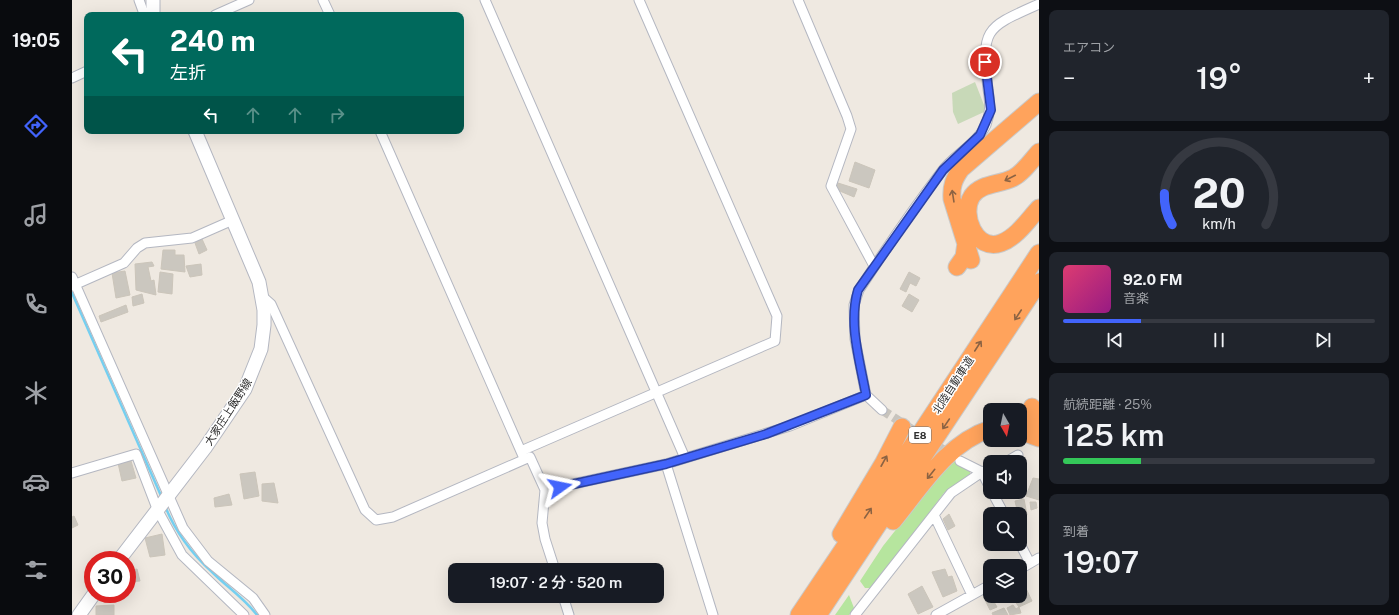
<!DOCTYPE html>
<html lang="ja">
<head>
<meta charset="utf-8">
<style>
	body { margin:0; font-family:"Public Sans","Noto Sans JP",sans-serif; background:#20242c; color:#f1f3f6; height:100vh; display:flex; flex-direction:column; font-size:15px; white-space:nowrap }
	* { box-sizing:border-box; margin:0 }
	p { font-size:13px; color:#9ea1a6 }
	.icon { flex:none; width:22px; height:22px; fill:none; stroke:currentColor; stroke-width:2; stroke-linecap:round; stroke-linejoin:round }
	.map { position:relative; flex:1; overflow:hidden }
	.details { display:flex; flex-direction:column; gap:10px; padding:10px; background:#0d0f14; width:360px }
	.details>* { flex:none }
	.hud { position:absolute; left:12px; top:12px; width:380px; height:122px; border-radius:8px; box-shadow:0 4px 16px #0002; background:#00695c; color:#fff; overflow:hidden }
	.needle { width:26px; rotate:171deg }
	.controls { position:absolute; left:911px; top:403px; display:grid; gap:8px }
	.controls a { display:grid; place-items:center; width:44px; height:44px; border-radius:8px; background:#171b24; box-shadow:0 4px 16px #0002; font-size:20px }
	.speed { position:absolute; left:12px; top:551px; display:flex; gap:8px; font-size:20px; font-weight:700; text-align:center }
	.speed>* { display:grid; place-content:center; width:52px; height:52px; border-radius:50%; background:#171b24; box-shadow:0 4px 16px #0002; line-height:1 }
	.speed .limit { border:6px solid #d22; background:#fff; color:#111 }
	.pin { position:absolute; display:grid; place-items:center; width:34px; height:34px; color:#fff; margin:-17px; border:2px solid #fff; border-radius:50%; box-shadow:0 1px 4px #0007 }
	.me { position:absolute; width:44px; margin:-22px; rotate:78deg; stroke-linejoin:round; filter:drop-shadow(0 0 3px #0008) }
	.turn { display:flex; align-items:center; gap:14px; height:84px; padding:0 20px; font-size:18px }
	.turn .icon { width:52px; height:52px; stroke-width:2.5 }
	.turn b { display:block; font-size:28px; line-height:34px }
	.lanes { display:flex; align-items:center; height:38px; padding:0 20px; background:#0003; justify-content:center; gap:20px; direction:ltr }
	.lanes .off { opacity:.35 }
	.big { font-size:30px; font-weight:600; line-height:1.1 }
	.details .card { flex:1; display:flex; flex-direction:column; justify-content:center; gap:6px; min-width:0; padding:0 14px; border-radius:8px; background:#20242c }
	.details .dial { align-items:center; gap:0 }
	.dial svg { height:104px; overflow:visible; fill:none; stroke:#363941; stroke-width:7; stroke-linecap:round; text-anchor:middle }
	.dial text { fill:#f1f3f6; stroke:none }
	.song { display:flex; align-items:center; gap:12px }
	.cover { width:48px; height:48px; border-radius:6px; background:linear-gradient(135deg,hsl(340 70% 55%),hsl(310 70% 35%)) }
	.played { height:4px; border-radius:2px; background:linear-gradient(90deg,#4264fb 25%,#363941 25%) }
	.keys { display:flex; justify-content:space-around; direction:ltr }
	.heat { display:flex; justify-content:space-between; align-items:center; font-size:22px; direction:ltr }
	.charge { height:6px; border-radius:3px; background:linear-gradient(90deg,#34c759 25%,#363941 0) }
	.trip { position:absolute; left:376px; top:563px; width:216px; height:40px; border-radius:8px; background:#171b24; box-shadow:0 4px 16px #0002; font-weight:600; line-height:40px; text-align:center }
	main { display:flex; flex:1; min-height:0 }
	.tab-bar { display:flex; flex-direction:column; width:72px; justify-content:space-around; align-items:center; background:#090b0e; color:#9ea1a6 }
	.tab-bar .icon { width:28px; height:28px }
	.tab-bar .selected { color:#4264fb }
	.tab-bar b { font-size:18px; color:#f1f3f6 }
	.map>svg:first-child { display:block }
</style>
</head>
<body>
<main>
<nav class="tab-bar">
<b>19:05</b>
<svg class="icon selected" aria-label="directions" viewBox="0 0 24 24"><path d="M12 3l9 9-9 9-9-9zM9 14v-3h6M13 9l2 2-2 2"/></svg>
<svg class="icon" aria-label="music" viewBox="0 0 24 24"><path d="M9 18V5l10-2v13"/><circle cx="6" cy="18" r="3"/><circle cx="16" cy="16" r="3"/></svg>
<svg class="icon" aria-label="phone" viewBox="0 0 24 24"><path d="M5 4h4l2 5-3 2q2 4 5 5l2-3 5 2v4C11 20 4 13 5 4z"/></svg>
<svg class="icon" aria-label="climate" viewBox="0 0 24 24"><path d="M12 3v18M4 7l16 10M4 17L20 7"/></svg>
<svg class="icon" aria-label="car" viewBox="0 0 24 24"><path d="M5 17H2v-5l4-1 3-4h7l3 4 3 1v5h-3M9 17h6M6 11h13"/><circle cx="7" cy="17" r="2"/><circle cx="17" cy="17" r="2"/></svg>
<svg class="icon" aria-label="filters" viewBox="0 0 24 24"><path d="M4 7h16M4 17h16"/><circle cx="9" cy="7" r="2"/><circle cx="15" cy="17" r="2"/></svg>
</nav>
<div class="map">
<svg width="967" height="615" viewBox="0 0 967 615">
	<rect width="100%" height="100%" fill="#efe9e1"/>
	<path fill="#b6e59e" d="M 880,459 L 898,470 L 898,476 L 872,493 L 805,582 L 799,588 L 793,588 L 788,581 L 811,546 Z
		M 777,595 L 782,608 L 777,615 L 763,615 Z"/>
	<path fill="#c8d9b8" d="M 903,82 L 912,105 L 912,112 L 886,124 L 881,112 L 880,93 Z"/>
	<g fill="none" stroke-linecap="round" stroke-linejoin="round">
		<path stroke="#75cff0" stroke-width="2.5" d="M 0,293 L 90,498
			M 93,506 C 103,531 120,554 140,572 C 155,587 172,598 185,615"/>
	</g>
	<path fill="#cbc7bf" stroke="#cbc5ba" d="M 783,162 L 803,170 L 797,188 L 777,181 Z
		M 766,183 L 785,189 L 782,197 L 763,189 Z
		M 130,239 L 135,250 L 127,254 L 123,243 Z
		M 91,250 L 103,250 L 103,255 L 112,255 L 113,272 L 89,269 Z
		M 80,262 L 82,266 L 76,267 L 79,281 L 82,280 L 84,295 L 64,290 L 63,264 Z
		M 129,264 L 130,275 L 118,277 L 114,266 Z
		M 53,271 L 58,295 L 44,298 L 40,273 Z
		M 88,272 L 101,274 L 100,294 L 86,292 Z
		M 837,272 L 848,278 L 844,286 L 838,283 L 834,292 L 828,289 Z
		M 70,294 L 72,303 L 61,306 L 60,297 Z
		M 837,294 L 847,300 L 840,312 L 830,306 Z
		M 54,305 L 56,312 L 29,322 L 27,316 Z
		M 59,461 L 64,478 L 50,481 L 46,463 Z
		M 183,472 L 187,496 L 172,499 L 168,474 Z
		M 961,478 L 967,479 L 967,500 L 954,496 Z
		M 202,483 L 206,503 L 190,501 L 190,484 Z
		M 157,494 L 160,505 L 143,507 L 142,498 Z
		M 952,499 L 955,515 L 948,516 L 948,514 L 946,514 L 943,501 Z
		M 958,502 L 964,502 L 965,508 L 959,510 Z
		M 877,514 L 883,526 L 876,530 L 871,519 Z
		M 2,516 L 6,525 L 0,528 L 0,517 Z
		M 90,534 L 93,555 L 78,557 L 73,538 Z
		M 65,569 L 68,581 L 55,582 L 55,571 Z
		M 873,569 L 876,577 L 880,576 L 885,591 L 871,597 L 860,572 Z
		M 950,580 L 960,601 L 947,607 L 939,596 L 948,596 L 948,581 Z
		M 850,586 L 861,607 L 846,614 L 836,594 Z
		M 919,597 L 925,607 L 918,610 L 913,600 Z
		M 42,605 L 42,615 L 24,615 L 24,606 Z
		M 941,605 L 944,609 L 947,607 L 949,613 L 938,615 L 935,608 Z
		M 932,608 L 936,615 L 921,615 L 920,613 Z"/>
	<g fill="none" stroke-linecap="round" stroke-linejoin="round">
		<path stroke="#c8c4bd" stroke-width="9" stroke-dasharray="9 4.5" stroke-linecap="butt" d="M 810,410 L 881,456"/>
		<g stroke="#b4b7c1" stroke-width="11">
			<path id="street" d="M 67,0 L 71,11 L 78,15
				M 251,0 L 258,15
				M 413,0 L 613,458
				M 726,0 L 775,116 L 779,129 L 759,186 L 802,266
				M 143,15 L 177,0
				M 0,78 L 15,71
				M 308,131 L 451,456
				M 0,277 L 111,528 L 136,561 L 181,598 L 193,615
				M 0,286 L 52,263 L 65,248 L 73,243 L 120,238 L 161,220
				M 190,296 L 199,304 L 293,510 L 304,520 L 321,517 L 458,457 L 473,490 L 470,523 L 473,539 L 483,570
				M 810,410 L 794,395 L 783,339 L 782,305 L 787,290 C 813,250 841,209 870,171 C 883,154 905,144 914,125 C 919,112 918,102 916,89 C 909,28 913,28 967,4
				M 449,451 L 703,341 L 705,316 L 567,0
				M 888,461 L 910,472 L 918,488
				M 934,462 L 946,455
				M 594,464 L 641,615
				M 0,473 L 64,454 L 86,511 L 110,555 L 172,615
				M 473,490 L 594,464 L 718,426 L 794,395
				M 920,492 L 932,514
				M 862,515 L 900,595
				M 948,544 L 958,563
				M 948,569 L 967,558
				M 491,596 L 497,615
				M 783,615 L 879,493 L 910,472 L 918,469
				M 864,615 L 918,585"/>
		</g>
		<g stroke="#b4b7c1" stroke-width="15">
			<path id="secondary" d="M 81,15 L 81,0
				M 47,560 L 133,448 L 173,389 L 189,349 L 192,325 L 192,310 L 187,282 L 123,131
				M 7,615 L 22,594"/>
		</g>
		<g stroke="#c9c9c9" stroke-width="19">
			<path id="highway" d="M 967,152 C 959,161 951,173 941,178 C 927,185 909,183 900,196 C 888,215 904,252 929,243 C 945,237 956,220 967,208
				M 899,260 L 880,199 C 879,186 882,179 889,169 L 967,102
				M 885,267 L 892,257 L 894,243
				M 960,407 L 960,417 L 967,427
				M 948,431 L 967,438
				M 821,521 C 849,487 875,443 918,429
				M 769,534 L 812,462 L 830,427
				M 727,615 L 817,481 L 967,253
				M 746,615 L 967,282"/>
		</g>
		<use href="#street" stroke="#fff" stroke-width="9"/>
		<use href="#secondary" stroke="#fff" stroke-width="13"/>
		<use href="#highway" stroke="#ffa35c" stroke-width="17"/>
	</g>
	<defs><path id="oneway-shaft" d="M-6 0H5M1.5-3L5.5 0L1.5 3" fill="none" stroke-width="1.6" stroke-linecap="round" stroke-linejoin="round"/></defs>
	<g stroke="#8c6343">
		<use href="#oneway-shaft" transform="translate(938 178) rotate(153)"/>
		<use href="#oneway-shaft" transform="translate(881 196) rotate(-99)"/>
		<use href="#oneway-shaft" transform="translate(946 315) rotate(123)"/>
		<use href="#oneway-shaft" transform="translate(906 346) rotate(-57)"/>
		<use href="#oneway-shaft" transform="translate(874 424) rotate(124)"/>
		<use href="#oneway-shaft" transform="translate(812 461) rotate(-61)"/>
		<use href="#oneway-shaft" transform="translate(859 474) rotate(129)"/>
		<use href="#oneway-shaft" transform="translate(796 513) rotate(-56)"/>
	</g>
	<g fill="none" stroke-linecap="round" stroke-linejoin="round">
		<g stroke="#2b41a3" stroke-width="10">
			<path id="route" d="M 488,487 L 594,464 L 694,434 L 794,395 C 788,361 776,324 786,290 L 871,170 L 908,135 L 919,110 L 913,62"/>
		</g>
		<use href="#route" stroke="#4264fb" stroke-width="7"/>
	</g>
	<g text-anchor="middle" stroke-width="3" stroke-linejoin="round" paint-order="stroke">
		<rect fill="#fff" stroke="#6d6d6d" stroke-width="1" x="837" y="427" width="22" height="16" rx="3"/>
		<g font-size="10" font-weight="bold" fill="#2e2e2e">
			<text x="848" y="439">E8</text>
		</g>
		<g font-size="11" fill="#2e2e2e" stroke="#fff">
			<text transform="translate(881 385) rotate(-57)" y="4">北陸自動車道</text>
			<text transform="translate(156 412) rotate(-57)" y="4">大家庄上飯野線</text>
		</g>
	</g>
</svg>
<div class="controls">
<a><svg class="needle" viewBox="-14 -14 28 28"><path d="M0-13l5 13h-10z" fill="#e53935"/><path d="M0 13l5-13h-10z" fill="#9ea1a6"/></svg></a>
<a><svg class="icon" aria-label="sound" viewBox="0 0 24 24"><path d="M4 9h4l5-4v14l-5-4H4zM17 9q2 3 0 6"/></svg></a>
<a><svg class="icon" aria-label="search" viewBox="0 0 24 24"><circle cx="10" cy="10" r="6"/><path d="M15 15l6 6"/></svg></a>
<a><svg class="icon" aria-label="layers" viewBox="0 0 24 24"><path d="M12 4l9 5-9 5-9-5zM3 14l9 5 9-5"/></svg></a>
</div>
<div class="speed"><div class="limit">30</div></div>
<div class="pin" style="left:913px;top:62px;background:#d93025"><svg class="icon" aria-label="arrive" viewBox="0 0 24 24"><path d="M6 21V4h12l-3 4 3 4H6"/></svg></div>
<svg class="me" style="left:488px;top:487px" viewBox="-20 -20 40 40"><path d="M0-17L14 15 0 8-14 15z" fill="#4264fb" stroke="#fff" stroke-width="4"/></svg>
<div class="trip">19:07 · 2 分 · 520 m</div>
<div class="hud">
<div class="turn"><svg class="icon" aria-label="left" viewBox="0 0 24 24"><path d="M17 20v-9H6M10 6l-5 5 5 5"/></svg><div><b>240 m</b>左折</div></div>
<div class="lanes"><svg class="icon" aria-label="left" viewBox="0 0 24 24"><path d="M17 20v-9H6M10 6l-5 5 5 5"/></svg><svg class="icon off" aria-label="ahead" viewBox="0 0 24 24"><path d="M12 20V5M6 11l6-6 6 6"/></svg><svg class="icon off" aria-label="ahead" viewBox="0 0 24 24"><path d="M12 20V5M6 11l6-6 6 6"/></svg><svg class="icon off" aria-label="right" viewBox="0 0 24 24"><path d="M7 20v-9h11M14 6l5 5-5 5"/></svg></div>
</div>
</div>
<section class="details">
<div class="card"><p>エアコン</p>
<div class="heat"><a>−</a><b class="big">19°</b><a>+</a></div>
</div>
<div class="card dial"><svg viewBox="0 0 100 80">
<path d="M14 69A42 42 0 1 1 86 69"/>
<path d="M14 69A42 42 0 0 1 8 45" stroke="#4264fb"/>
<text x="50" y="56" font-size="32" font-weight="700">20</text>
<text x="50" y="72" font-size="11">km/h</text>
</svg></div>
<div class="card">
<div class="song"><i class="cover"></i><div><b>92.0 FM</b><p>音楽</p></div></div>
<div class="played"></div>
<div class="keys"><svg class="icon" aria-label="previous" viewBox="0 0 24 24"><path d="M18 5L8 12l10 7zM5 5v14"/></svg><svg class="icon" aria-label="pause" viewBox="0 0 24 24"><path d="M8 5v14M16 5v14"/></svg><svg class="icon" aria-label="next" viewBox="0 0 24 24"><path d="M6 5l10 7-10 7zM19 5v14"/></svg></div>
</div>
<div class="card"><p>航続距離 · 25%</p><b class="big">125 km</b><div class="charge"></div></div>
<div class="card"><p>到着</p><b class="big">19:07</b></div>
</section>
</main>
</body>
</html>
